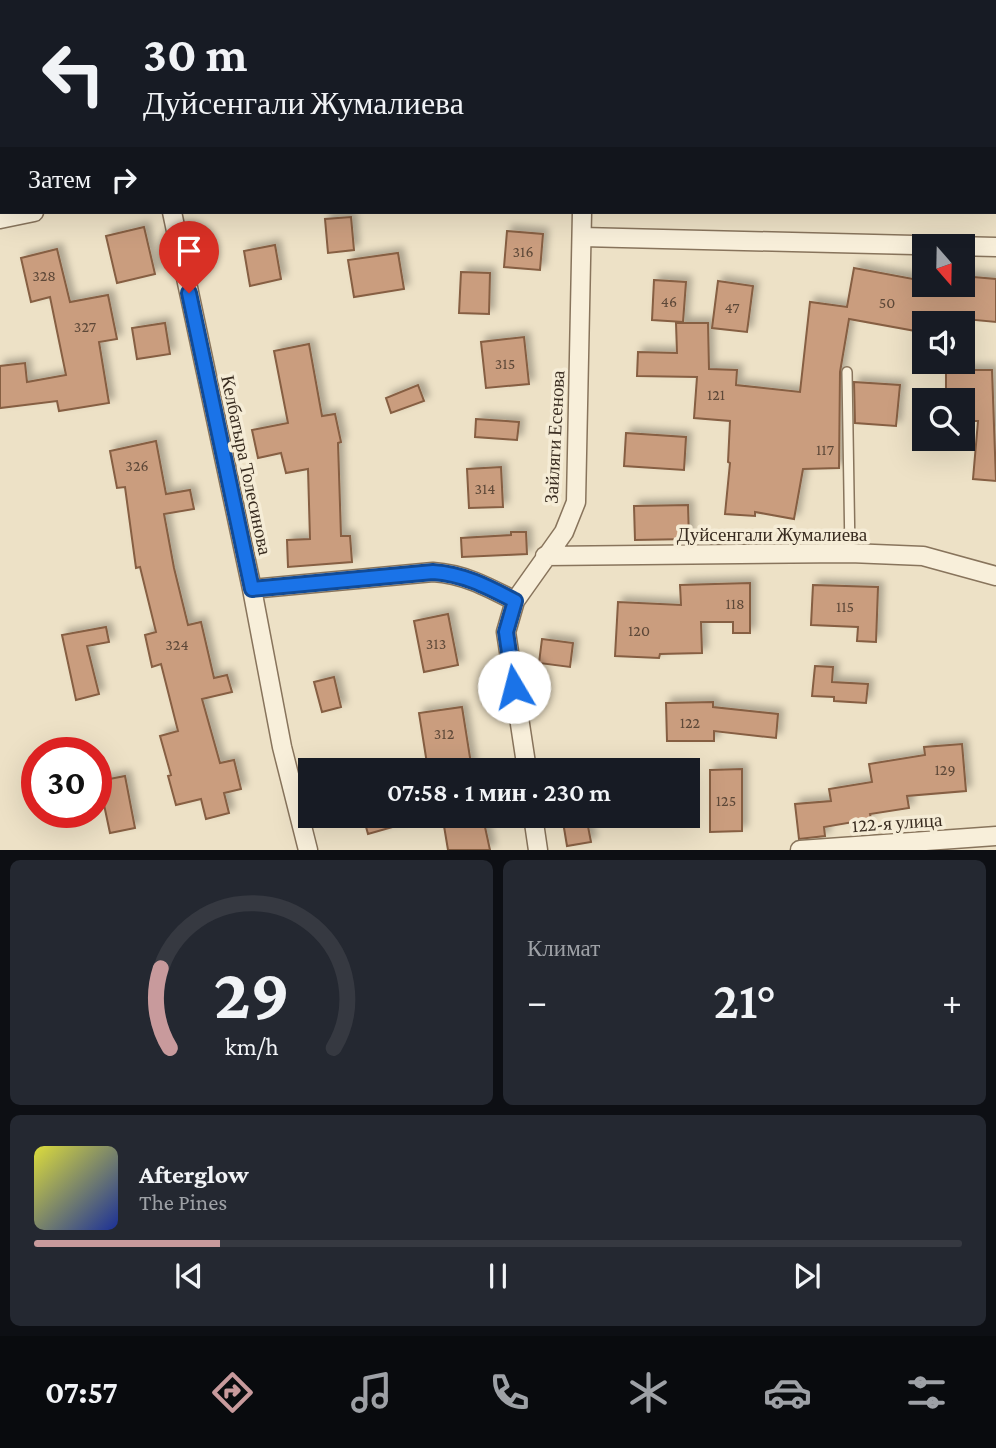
<!DOCTYPE html>
<html lang="ru">
<head>
<meta charset="utf-8">
<style>
	body { margin:0; font-family:"Crimson Pro",serif; background:#242831; color:#f1f3f6; height:100vh; display:flex; flex-direction:column; font-size:26px; white-space:nowrap }
	* { box-sizing:border-box; margin:0 }
	p { font-size:23px; color:#9ea1a6 }
	.icon { flex:none; width:38px; height:38px; fill:none; stroke:currentColor; stroke-width:2; stroke-linecap:round; stroke-linejoin:round }
	.map { position:relative; height:850px; overflow:hidden }
	.side { display:flex; flex-direction:column; gap:10px; padding:10px; background:#0d0f14; flex:1 }
	.side>* { flex:none }
	.guide { position:absolute; left:0px; top:0px; width:998px; height:214px; box-shadow:0 7px 28px #0002; background:#171b24; color:#f1f3f6; overflow:hidden }
	.needle { width:46px; rotate:160deg }
	.fabs { position:absolute; left:912px; top:234px; display:grid; gap:14px }
	.fabs a { display:grid; place-items:center; width:63px; height:63px; border-radius:0px; background:#171b24; box-shadow:0 7px 28px #0002; font-size:35px }
	.speed { position:absolute; left:21px; top:737px; display:flex; gap:14px; font-size:35px; font-weight:700; text-align:center }
	.speed>* { display:grid; place-content:center; width:91px; height:91px; border-radius:50%; background:#171b24; box-shadow:0 7px 28px #0002; line-height:1 }
	.speed .limit { border:10px solid #d22; background:#fff; color:#111 }
	.pin { position:absolute; display:grid; place-items:center; width:60px; height:60px; color:#fff; margin:-72px -30px; border-radius:50% 50% 50% 0; rotate:-45deg; box-shadow:0 0 7px #0007 }
	.pin .icon { rotate:45deg }
	.me { position:absolute; width:77px; margin:-38px; rotate:352deg; stroke-linejoin:round; filter:drop-shadow(0 0 5px #0008) }
	.turn { display:flex; align-items:center; gap:24px; height:147px; padding:0 28px; font-size:32px }
	.turn .icon { width:91px; height:91px; stroke-width:2.5 }
	.turn b { display:block; font-size:49px; line-height:60px }
	.then { display:flex; align-items:center; height:66px; padding:0 28px; background:#0003; gap:14px; font-size:26px }
	.big { font-size:52px; font-weight:600; line-height:1.1 }
	.side .card { flex:1; display:flex; flex-direction:column; justify-content:center; gap:10px; min-width:0; padding:0 24px; border-radius:10px; background:#242831 }
	.side .dial { align-items:center; gap:0 }
	.dial svg { height:182px; overflow:visible; fill:none; stroke:#363941; stroke-width:7; stroke-linecap:round; text-anchor:middle }
	.dial text { fill:#f1f3f6; stroke:none }
	.song { display:flex; align-items:center; gap:21px }
	.cover { width:84px; height:84px; border-radius:10px; background:linear-gradient(135deg,hsl(60 70% 55%),hsl(230 70% 35%)) }
	.played { height:7px; border-radius:4px; background:linear-gradient(90deg,#c89a9c 20%,#363941 20%) }
	.keys { display:flex; justify-content:space-around; direction:ltr }
	.heat { display:flex; justify-content:space-between; align-items:center; font-size:38px; direction:ltr }
	.side .tiles { flex:1; display:grid; gap:10px; grid-template-columns:1fr 1fr }
	.card:last-child { grid-column:span 2 }
	.trip { position:absolute; left:298px; top:758px; width:402px; height:70px; border-radius:0px; background:#171b24; box-shadow:0 7px 28px #0002; font-weight:600; line-height:70px; text-align:center }
	.tab-bar { display:flex; height:112px; justify-content:space-around; align-items:center; background:#090b0e; color:#9ea1a6 }
	.tab-bar .icon { width:49px; height:49px }
	.tab-bar .active { color:#c89a9c }
	.tab-bar b { font-size:32px; color:#f1f3f6 }
	.map>svg:first-child { display:block }
</style>
</head>
<body>
<div class="map">
<svg width="996" height="850" viewBox="0 0 996 850">
	<defs>
		<filter id="shadow"><feDropShadow dx="5" dy="-5" stdDeviation="3.5" flood-color="#0004"/></filter>
	</defs>
	<rect width="100%" height="100%" fill="#ede1c6"/>
	<path fill="#ca9d7e" stroke="#865e43" stroke-width="2" filter="url(#shadow)" d="M 351,217 L 354,250 L 328,253 L 325,219 Z
		M 144,227 L 155,274 L 117,283 L 106,236 Z
		M 507,231 L 543,234 L 540,270 L 504,267 Z
		M 275,245 L 281,279 L 250,286 L 244,251 Z
		M 57,249 L 70,302 L 108,295 L 117,339 L 99,342 L 109,403 L 59,411 L 57,401 L 0,408 L 0,366 L 25,363 L 27,382 L 66,375 L 50,297 L 31,302 L 21,258 Z
		M 398,253 L 404,289 L 354,297 L 348,260 Z
		M 854,268 L 924,281 L 924,285 L 962,285 L 962,276 L 996,279 L 996,322 L 965,319 L 964,324 L 922,324 L 921,332 L 849,319 L 840,372 L 839,468 L 803,469 L 794,519 L 755,512 L 755,516 L 725,514 L 730,463 L 728,462 L 730,421 L 694,418 L 697,377 L 637,376 L 638,352 L 677,353 L 676,323 L 708,323 L 709,369 L 737,370 L 736,385 L 800,392 L 810,302 L 847,307 Z
		M 461,272 L 490,273 L 489,314 L 459,313 Z
		M 654,280 L 686,282 L 683,322 L 652,320 Z
		M 718,281 L 753,286 L 747,332 L 712,328 Z
		M 165,323 L 170,354 L 137,359 L 132,328 Z
		M 524,337 L 529,384 L 486,388 L 481,342 Z
		M 309,344 L 322,416 L 335,414 L 341,442 L 338,443 L 341,536 L 350,536 L 352,562 L 288,567 L 287,540 L 310,539 L 308,469 L 286,473 L 281,453 L 258,458 L 252,430 L 288,423 L 274,351 Z
		M 946,370 L 992,370 L 996,481 L 973,479 L 978,421 L 962,421 L 962,401 L 946,401 Z
		M 854,382 L 900,385 L 896,426 L 855,423 Z
		M 418,385 L 424,401 L 391,413 L 386,398 Z
		M 476,419 L 519,422 L 517,440 L 475,437 Z
		M 626,433 L 686,437 L 684,470 L 624,466 Z
		M 156,441 L 166,494 L 190,490 L 194,509 L 164,514 L 174,568 L 188,625 L 201,622 L 214,678 L 227,675 L 232,692 L 202,699 L 220,763 L 234,760 L 241,789 L 224,793 L 229,813 L 206,819 L 201,799 L 176,805 L 168,776 L 171,775 L 160,736 L 178,731 L 161,664 L 152,667 L 145,635 L 156,632 L 140,567 L 136,568 L 125,487 L 117,488 L 110,451 Z
		M 501,467 L 503,507 L 469,508 L 467,469 Z
		M 688,505 L 689,539 L 635,540 L 634,506 Z
		M 511,532 L 526,532 L 527,554 L 462,557 L 461,538 L 511,535 Z
		M 750,583 L 750,633 L 733,633 L 733,622 L 701,622 L 702,653 L 660,654 L 659,658 L 615,656 L 618,602 L 681,605 L 680,585 Z
		M 813,585 L 878,587 L 876,642 L 857,641 L 858,627 L 811,625 Z
		M 448,614 L 458,665 L 424,672 L 414,621 Z
		M 106,627 L 109,642 L 87,646 L 99,694 L 76,700 L 62,635 Z
		M 542,639 L 573,643 L 570,667 L 539,663 Z
		M 815,666 L 833,667 L 832,682 L 868,684 L 866,703 L 834,701 L 834,697 L 812,696 Z
		M 334,677 L 341,707 L 322,712 L 314,682 Z
		M 713,702 L 713,707 L 778,714 L 776,738 L 714,731 L 714,741 L 667,741 L 666,703 Z
		M 462,707 L 472,770 L 428,770 L 419,713 Z
		M 962,744 L 966,791 L 907,796 L 909,808 L 870,814 L 871,819 L 824,827 L 825,836 L 799,839 L 795,804 L 831,801 L 829,789 L 872,782 L 869,764 L 925,755 L 924,747 Z
		M 742,769 L 742,831 L 710,832 L 710,770 Z
		M 125,776 L 135,828 L 110,833 L 99,781 Z
		M 363,816 L 416,816 L 417,820 L 368,834 Z
		M 562,816 L 586,816 L 591,842 L 567,846 Z
		M 483,818 L 490,850 L 448,850 L 444,826 Z"/>
	<g fill="none" stroke-linecap="round" stroke-linejoin="round">
		<g stroke="#88745c" stroke-width="12">
			<path id="service" d="M 847,372 L 850,553"/>
		</g>
		<g stroke="#88745c" stroke-width="21">
			<path id="minor" d="M 921,0 L 934,2
				M 597,2 L 597,0
				M 172,212 L 252,589 L 282,747 L 308,850
				M 0,219 L 34,212
				M 582,237 L 996,247
				M 545,556 L 850,553 L 923,556 L 996,576
				M 252,589 L 433,572 C 464,574 488,587 515,601
				M 527,770 L 506,632 L 515,601 L 564,532 L 576,502 L 582,212
				M 533,816 L 538,850
				M 800,850 L 996,836"/>
		</g>
		<use href="#service" stroke="#f8efda" stroke-width="9"/>
		<use href="#minor" stroke="#f8efda" stroke-width="18"/>
	</g>
	<g fill="none" stroke-linecap="round" stroke-linejoin="round">
		<g stroke="#114b97" stroke-width="18">
			<path id="route" d="M 189,293 L 252,589 L 433,572 C 464,574 488,587 515,601 L 506,632 L 514,687"/>
		</g>
		<use href="#route" stroke="#1a73e8" stroke-width="12"/>
	</g>
	<g text-anchor="middle" stroke-width="7" stroke-linejoin="round" paint-order="stroke">
		<g font-size="16" fill="#5d4838">
			<text x="523" y="257">316</text>
			<text x="44" y="281">328</text>
			<text x="669" y="307">46</text>
			<text x="887" y="308">50</text>
			<text x="732" y="313">47</text>
			<text x="85" y="332">327</text>
			<text x="505" y="369">315</text>
			<text x="716" y="400">121</text>
			<text x="825" y="455">117</text>
			<text x="137" y="471">326</text>
			<text x="485" y="494">314</text>
			<text x="735" y="609">118</text>
			<text x="845" y="612">115</text>
			<text x="639" y="636">120</text>
			<text x="436" y="649">313</text>
			<text x="177" y="650">324</text>
			<text x="690" y="728">122</text>
			<text x="444" y="739">312</text>
			<text x="945" y="775">129</text>
			<text x="726" y="806">125</text>
		</g>
		<g font-size="19" fill="#392c20" stroke="#f5ecd6">
			<text transform="translate(554 437) rotate(-87)" y="7">Зайляги Есенова</text>
			<text transform="translate(247 465) rotate(78)" y="7">Келбатыра Толесинова</text>
			<text x="772" y="541">Дуйсенгали Жумалиева</text>
			<text transform="translate(897 822) rotate(-4)" y="7">122-я улица</text>
		</g>
	</g>
</svg>
<div class="fabs">
<a><svg class="needle" viewBox="-14 -14 28 28"><path d="M0-13l5 13h-10z" fill="#e53935"/><path d="M0 13l5-13h-10z" fill="#9ea1a6"/></svg></a>
<a><svg class="icon" aria-label="sound" viewBox="0 0 24 24"><path d="M4 9h4l5-4v14l-5-4H4zM17 9q2 3 0 6"/></svg></a>
<a><svg class="icon" aria-label="search" viewBox="0 0 24 24"><circle cx="10" cy="10" r="6"/><path d="M15 15l6 6"/></svg></a>
</div>
<div class="speed"><div class="limit">30</div></div>
<div class="pin" style="left:189px;top:293px;background:#d93025"><svg class="icon" aria-label="arrive" viewBox="0 0 24 24"><path d="M6 21V4h12l-3 4 3 4H6"/></svg></div>
<svg class="me" style="left:514px;top:687px" viewBox="-20 -20 40 40"><circle r="19" fill="#fff"/><path d="M0-13L10 11 0 6-10 11z" fill="#1a73e8"/></svg>
<div class="trip">07:58 · 1 мин · 230 m</div>
<div class="guide">
<div class="turn"><svg class="icon" aria-label="left" viewBox="0 0 24 24"><path d="M17 20v-9H6M10 6l-5 5 5 5"/></svg><div><b>30 m</b>Дуйсенгали Жумалиева</div></div>
<div class="then">Затем<svg class="icon" aria-label="right" viewBox="0 0 24 24"><path d="M7 20v-9h11M14 6l5 5-5 5"/></svg></div>
</div>
</div>
<section class="side">
<div class="tiles">
<div class="card dial"><svg viewBox="0 0 100 80">
<path d="M14 69A42 42 0 1 1 86 69"/>
<path d="M14 69A42 42 0 0 1 10 34" stroke="#c89a9c"/>
<text x="50" y="56" font-size="32" font-weight="700">29</text>
<text x="50" y="72" font-size="11">km/h</text>
</svg></div>
<div class="card"><p>Климат</p>
<div class="heat"><a>−</a><b class="big">21°</b><a>+</a></div>
</div>
<div class="card">
<div class="song"><i class="cover"></i><div><b>Afterglow</b><p>The Pines</p></div></div>
<div class="played"></div>
<div class="keys"><svg class="icon" aria-label="previous" viewBox="0 0 24 24"><path d="M18 5L8 12l10 7zM5 5v14"/></svg><svg class="icon" aria-label="pause" viewBox="0 0 24 24"><path d="M8 5v14M16 5v14"/></svg><svg class="icon" aria-label="next" viewBox="0 0 24 24"><path d="M6 5l10 7-10 7zM19 5v14"/></svg></div>
</div>
</div>
</section>
<nav class="tab-bar">
<b>07:57</b>
<svg class="icon active" aria-label="directions" viewBox="0 0 24 24"><path d="M12 3l9 9-9 9-9-9zM9 14v-3h6M13 9l2 2-2 2"/></svg>
<svg class="icon" aria-label="music" viewBox="0 0 24 24"><path d="M9 18V5l10-2v13"/><circle cx="6" cy="18" r="3"/><circle cx="16" cy="16" r="3"/></svg>
<svg class="icon" aria-label="phone" viewBox="0 0 24 24"><path d="M5 4h4l2 5-3 2q2 4 5 5l2-3 5 2v4C11 20 4 13 5 4z"/></svg>
<svg class="icon" aria-label="climate" viewBox="0 0 24 24"><path d="M12 3v18M4 7l16 10M4 17L20 7"/></svg>
<svg class="icon" aria-label="car" viewBox="0 0 24 24"><path d="M5 17H2v-5l4-1 3-4h7l3 4 3 1v5h-3M9 17h6M6 11h13"/><circle cx="7" cy="17" r="2"/><circle cx="17" cy="17" r="2"/></svg>
<svg class="icon" aria-label="filters" viewBox="0 0 24 24"><path d="M4 7h16M4 17h16"/><circle cx="9" cy="7" r="2"/><circle cx="15" cy="17" r="2"/></svg>
</nav>
</body>
</html>
